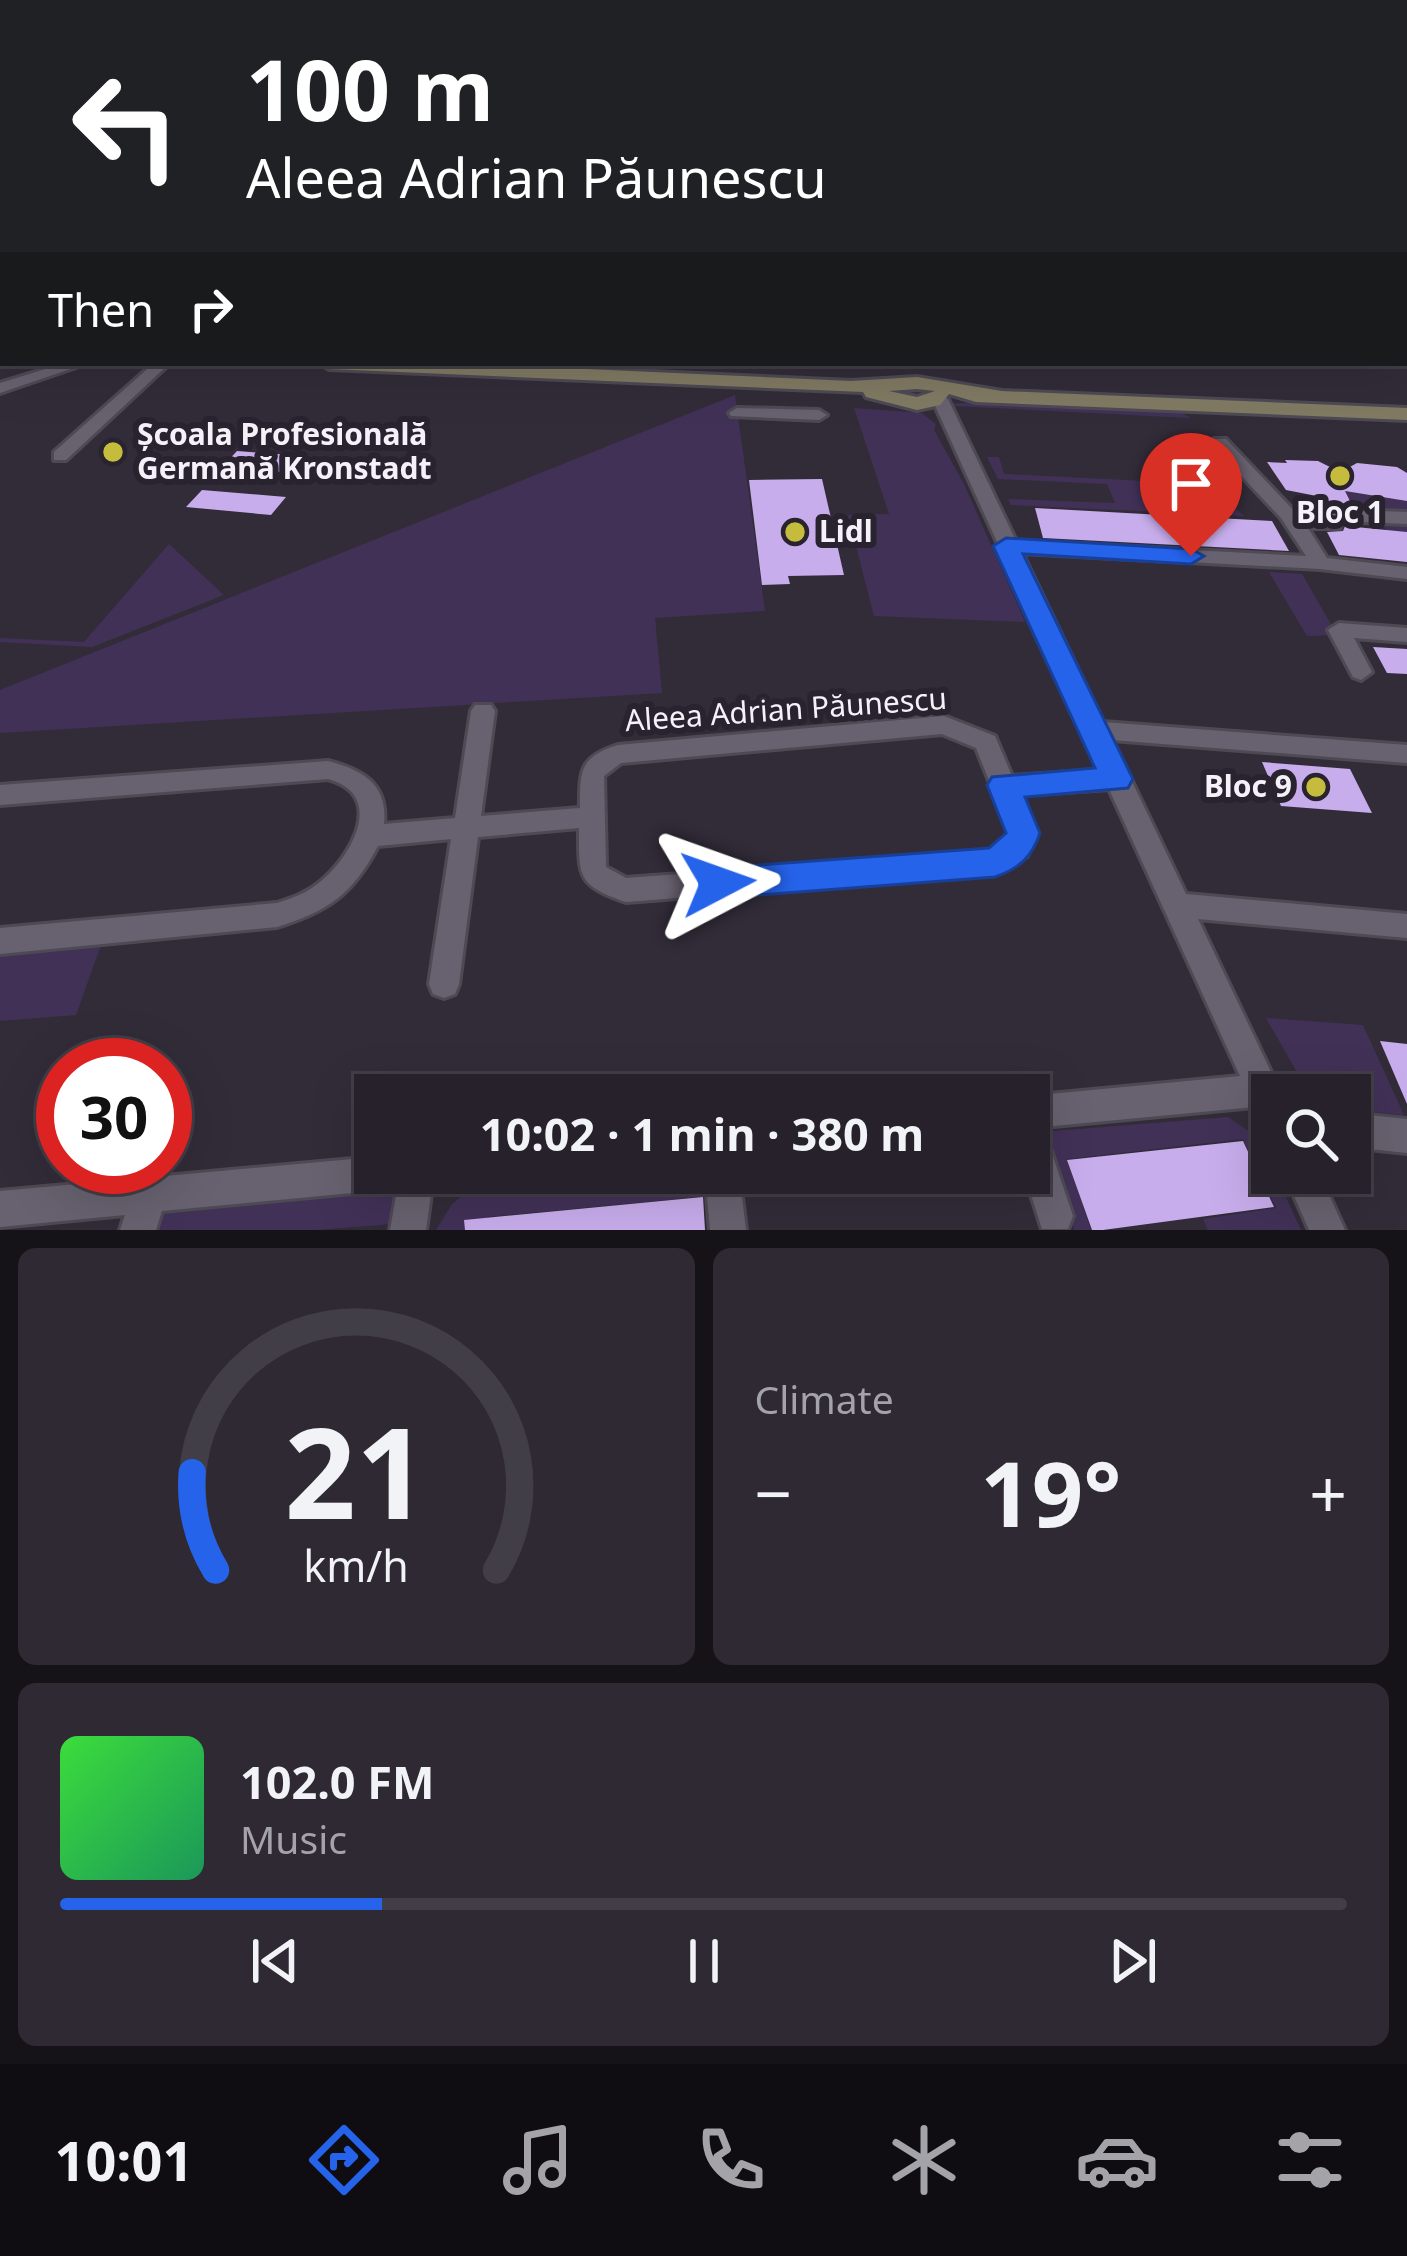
<!DOCTYPE html>
<html lang="en">
<head>
<meta charset="utf-8">
<style>
	body { margin:0; font-family:"Noto Sans",sans-serif; background:#2e2933; color:#f1f3f6; height:100vh; display:flex; flex-direction:column; font-size:45px; white-space:nowrap }
	* { box-sizing:border-box; margin:0 }
	p { font-size:39px; color:#a4a3a9 }
	.icon { flex:none; width:66px; height:66px; fill:none; stroke:currentColor; stroke-width:2; stroke-linecap:round; stroke-linejoin:round }
	.map { position:relative; height:1230px; overflow:hidden }
	.drawer { display:flex; flex-direction:column; gap:18px; padding:18px; background:#151218; flex:1 }
	.drawer>* { flex:none }
	.banner { position:absolute; left:0px; top:0px; width:1407px; height:366px; box-shadow:0 12px 48px #0002,0 0 0 3px #423e47; background:#202124; color:#fff; overflow:hidden }
	.buttons { position:absolute; left:1251px; top:1074px; display:grid; gap:24px }
	.buttons a { display:grid; place-items:center; width:120px; height:120px; border-radius:0px; background:#26212b; box-shadow:0 12px 48px #0002,0 0 0 3px #423e47; font-size:60px }
	.speed { position:absolute; left:36px; top:1038px; display:flex; gap:24px; font-size:60px; font-weight:700; text-align:center }
	.speed>* { display:grid; place-content:center; width:156px; height:156px; border-radius:50%; background:#26212b; box-shadow:0 12px 48px #0002,0 0 0 3px #423e47; line-height:1 }
	.speed .limit { border:18px solid #d22; background:#fff; color:#111 }
	.pin { position:absolute; display:grid; place-items:center; width:102px; height:102px; color:#fff; margin:-123px -51px; border-radius:50% 50% 50% 0; rotate:-45deg; box-shadow:0 0 12px #0007 }
	.pin .icon { rotate:45deg }
	.me { position:absolute; width:132px; margin:-66px; rotate:86deg; stroke-linejoin:round; filter:drop-shadow(0 0 9px #0008) }
	.turn { display:flex; align-items:center; gap:42px; height:252px; padding:0 48px; font-size:54px }
	.turn .icon { width:156px; height:156px; stroke-width:2.5 }
	.turn b { display:block; font-size:84px; line-height:102px }
	.then { display:flex; align-items:center; height:114px; padding:0 48px; background:#0003; gap:24px; font-size:45px }
	.big { font-size:90px; font-weight:700; line-height:1.1 }
	.drawer .card { flex:1; display:flex; flex-direction:column; justify-content:center; gap:18px; min-width:0; padding:0 42px; border-radius:18px; background:#2e2933 }
	.drawer .dial { align-items:center; gap:0 }
	.dial svg { height:312px; overflow:visible; fill:none; stroke:#423e47; stroke-width:7; stroke-linecap:round; text-anchor:middle }
	.dial text { fill:#f1f3f6; stroke:none }
	.song { display:flex; align-items:center; gap:36px }
	.cover { width:144px; height:144px; border-radius:18px; background:linear-gradient(135deg,hsl(120 70% 55%),hsl(150 70% 35%)) }
	.played { height:12px; border-radius:6px; background:linear-gradient(90deg,#2563eb 25%,#423e47 25%) }
	.keys { display:flex; justify-content:space-around; direction:ltr }
	.heat { display:flex; justify-content:space-between; align-items:center; font-size:66px; direction:ltr }
	.drawer .tiles { flex:1; display:grid; gap:18px; grid-template-columns:1fr 1fr }
	.card:last-child { grid-column:span 2 }
	.trip { position:absolute; left:354px; top:1074px; width:696px; height:120px; border-radius:0px; background:#26212b; box-shadow:0 12px 48px #0002,0 0 0 3px #423e47; font-weight:700; line-height:120px; text-align:center }
	.tab-bar { display:flex; height:192px; justify-content:space-around; align-items:center; background:#0f0d11; color:#a4a3a9 }
	.tab-bar .icon { width:84px; height:84px }
	.tab-bar .selected { color:#2563eb }
	.tab-bar b { font-size:54px; color:#f1f3f6 }
	.map>svg:first-child { display:block }
</style>
</head>
<body>
<div class="map">
<svg width="1407" height="1230" viewBox="0 0 1407 1230">
	<rect width="100%" height="100%" fill="#322c39"/>
	<path fill="#423157" d="M 735,395 L 765,611 L 655,618 L 662,693 L 0,733 L 0,690 Z
		M 976,402 L 1176,410 L 1191,418 L 954,406 L 952,411 L 950,404 Z
		M 854,408 L 922,413 L 936,424 L 934,430 L 964,484 L 1025,622 L 874,616 L 848,515 L 889,514 Z
		M 987,457 L 999,457 L 1004,474 L 1207,484 L 1244,516 L 1011,505 L 1008,499 L 1115,503 L 1107,484 L 998,479 Z
		M 1345,491 L 1407,501 L 1407,532 L 1387,531 L 1381,523 L 1321,520 L 1306,496 L 1347,498 Z
		M 169,544 L 224,595 L 92,647 L 0,642 L 0,638 L 84,642 Z
		M 1269,572 L 1302,574 L 1337,635 L 1307,636 Z
		M 101,945 L 76,1015 L 0,1021 L 0,950 Z
		M 1266,1018 L 1363,1025 L 1404,1115 L 1350,1110 L 1350,1095 L 1310,1095 Z
		M 1228,1117 L 1259,1138 L 1301,1230 L 1208,1230 L 1203,1219 L 1276,1208 L 1243,1139 L 1067,1159 L 1091,1230 L 1074,1230 L 1041,1132 Z
		M 582,1173 L 714,1173 L 710,1196 L 487,1217 L 485,1230 L 436,1230 L 452,1204 L 477,1184 Z
		M 386,1188 L 399,1190 L 392,1224 L 317,1230 L 151,1230 L 155,1214 Z"/>
	<path fill="#c8adec" d="M 237,451 L 317,457 L 304,474 L 222,467 Z
		M 1285,460 L 1318,461 L 1332,468 L 1348,468 L 1357,463 L 1397,467 L 1407,473 L 1407,501 L 1345,491 L 1352,505 L 1327,505 L 1322,497 L 1286,490 L 1267,462 L 1287,463 Z
		M 822,479 L 844,575 L 788,576 L 790,584 L 762,585 L 749,480 Z
		M 202,490 L 286,497 L 271,515 L 186,507 Z
		M 1035,508 L 1272,521 L 1289,551 L 1043,538 Z
		M 1345,526 L 1407,532 L 1407,562 L 1339,555 L 1327,532 L 1343,531 Z
		M 1373,647 L 1407,649 L 1407,674 L 1387,673 Z
		M 1262,762 L 1350,769 L 1372,813 L 1281,806 Z
		M 1380,1041 L 1407,1044 L 1407,1104 Z
		M 1243,1141 L 1274,1207 L 1103,1230 L 1092,1230 L 1067,1160 Z
		M 703,1197 L 705,1230 L 465,1230 L 464,1220 Z"/>
	<g fill="none" stroke-linecap="round" stroke-linejoin="round">
		<g stroke="#4e4a54" stroke-width="6">
			<path id="street" d="M 1404,180 L 1407,181 L 1407,188 L 1404,187 Z
				M 0,269 L 3,269 L 3,277 L 0,277 Z
				M 65,363 L 88,363 L 0,393 L 0,383 Z
				M 154,363 L 170,363 L 66,460 L 54,460 L 54,452 Z
				M 940,394 L 948,399 L 1016,541 L 1306,556 L 1281,518 L 1214,447 L 1214,439 L 1226,439 L 1299,516 L 1320,518 L 1321,511 L 1328,509 L 1407,512 L 1407,524 L 1341,521 L 1340,528 L 1308,528 L 1327,558 L 1407,567 L 1407,579 L 1320,569 L 1022,553 L 1103,722 L 1407,745 L 1407,763 L 1112,740 L 1186,894 L 1407,914 L 1407,938 L 1198,919 L 1282,1095 L 1272,1095 L 1272,1126 L 1260,1122 L 1254,1107 L 1043,1127 L 1073,1216 L 1068,1229 L 1042,1229 L 1024,1173 L 1029,1173 L 1029,1096 L 1240,1076 L 1109,789 L 1020,795 L 1036,833 L 1027,856 L 995,873 L 626,902 C 577,885 579,877 579,828 L 478,837 L 459,984 L 455,994 L 444,998 L 433,994 L 429,984 L 451,839 L 378,846 C 352,895 328,911 277,927 L 0,954 L 0,928 L 277,903 C 293,898 307,893 320,882 C 351,857 387,795 328,779 L 0,805 L 0,785 L 328,761 C 363,770 388,784 384,824 L 455,818 L 471,711 L 475,705 L 491,705 L 495,711 L 481,816 L 580,808 C 580,771 579,757 618,745 L 944,716 L 995,736 L 1012,776 L 1101,770 L 932,399 ZM 942,734 L 976,748 L 1010,833 L 1007,841 L 990,851 L 626,878 L 606,867 L 604,776 L 621,763 Z
				M 737,408 L 819,410 L 827,415 L 819,420 L 731,416 L 729,413 Z
				M 1339,623 L 1407,628 L 1407,642 L 1354,638 L 1372,672 L 1361,680 L 1353,677 L 1328,630 Z
				M 1350,1113 L 1407,1119 L 1407,1153 L 1350,1147 Z
				M 375,1157 L 375,1173 L 434,1173 L 426,1230 L 390,1230 L 399,1179 L 396,1185 L 384,1190 L 162,1211 L 156,1230 L 120,1230 L 125,1215 L 0,1227 L 0,1191 Z
				M 705,1173 L 739,1173 L 746,1230 L 710,1230 Z
				M 1284,1173 L 1319,1173 L 1345,1230 L 1309,1230 Z"/>
		</g>
		<g stroke="#4e4a54" stroke-width="6">
			<path id="secondary" d="M 0,327 L 3,327 L 3,337 L 0,337 Z
				M 319,363 L 455,363 L 851,381 L 917,377 L 1002,391 L 1407,408 L 1407,420 L 976,402 L 949,394 L 940,405 L 917,410 L 866,397 L 863,392 L 329,369 ZM 917,389 L 935,391 L 917,397 L 889,391 Z"/>
		</g>
		<use href="#street" fill="#686270" fill-rule="evenodd"/>
		<use href="#secondary" fill="#817a63" fill-rule="evenodd"/>
	</g>
	<linearGradient id="sky" x2="0" y2="1"><stop stop-color="#1c181f"/><stop offset="0.42" stop-color="#494b5f"/><stop offset="1" stop-color="#494b5f" stop-opacity="0"/></linearGradient>
	<rect width="1407" height="298" fill="url(#sky)"/>
	<path fill="#2563eb" stroke="#184099" stroke-width="3" d="M 1006,538 L 1191,549 L 1204,556 L 1191,564 L 1023,554 L 1133,779 L 1128,788 L 1025,797 L 1040,833 C 1032,857 1020,868 995,877 L 718,898 L 705,893 L 700,883 L 705,872 L 718,868 L 989,848 L 1006,833 L 987,785 L 992,777 L 1095,768 L 993,546 Z"/>
	<g fill="#c5bc3d" stroke="#28232f" stroke-width="4.5">
		<circle cx="113" cy="452" r="12"/>
		<circle cx="1340" cy="476" r="12"/>
		<circle cx="795" cy="532" r="12"/>
		<circle cx="1316" cy="787" r="12"/>
	</g>
	<g text-anchor="middle" stroke-width="12" stroke-linejoin="round" paint-order="stroke">
		<g font-size="30" font-weight="bold" fill="#f4f1f9" stroke="#28232f" text-anchor="start">
			<text x="137" y="445">Școala Profesională<tspan x="137" dy="34">Germană Kronstadt</tspan></text>
			<text x="1340" y="523" text-anchor="middle">Bloc 1</text>
			<text x="819" y="542">Lidl</text>
			<text x="1292" y="797" text-anchor="end">Bloc 9</text>
		</g>
		<g font-size="30" fill="#f4f1f9" stroke="#28232f">
			<text transform="translate(786 710) rotate(-4)" y="10">Aleea Adrian Păunescu</text>
		</g>
	</g>
</svg>
<div class="buttons">
<a><svg class="icon" aria-label="search" viewBox="0 0 24 24"><circle cx="10" cy="10" r="6"/><path d="M15 15l6 6"/></svg></a>
</div>
<div class="speed"><div class="limit">30</div></div>
<div class="pin" style="left:1191px;top:556px;background:#d93025"><svg class="icon" aria-label="arrive" viewBox="0 0 24 24"><path d="M6 21V4h12l-3 4 3 4H6"/></svg></div>
<svg class="me" style="left:718px;top:883px" viewBox="-20 -20 40 40"><path d="M0-17L14 15 0 8-14 15z" fill="#2563eb" stroke="#fff" stroke-width="4"/></svg>
<div class="trip">10:02 · 1 min · 380 m</div>
<div class="banner">
<div class="turn"><svg class="icon" aria-label="left" viewBox="0 0 24 24"><path d="M17 20v-9H6M10 6l-5 5 5 5"/></svg><div><b>100 m</b>Aleea Adrian Păunescu</div></div>
<div class="then">Then<svg class="icon" aria-label="right" viewBox="0 0 24 24"><path d="M7 20v-9h11M14 6l5 5-5 5"/></svg></div>
</div>
</div>
<section class="drawer">
<div class="tiles">
<div class="card dial"><svg viewBox="0 0 100 80">
<path d="M14 69A42 42 0 1 1 86 69"/>
<path d="M14 69A42 42 0 0 1 8 44" stroke="#2563eb"/>
<text x="50" y="56" font-size="32" font-weight="700">21</text>
<text x="50" y="72" font-size="11">km/h</text>
</svg></div>
<div class="card"><p>Climate</p>
<div class="heat"><a>−</a><b class="big">19°</b><a>+</a></div>
</div>
<div class="card">
<div class="song"><i class="cover"></i><div><b>102.0 FM</b><p>Music</p></div></div>
<div class="played"></div>
<div class="keys"><svg class="icon" aria-label="previous" viewBox="0 0 24 24"><path d="M18 5L8 12l10 7zM5 5v14"/></svg><svg class="icon" aria-label="pause" viewBox="0 0 24 24"><path d="M8 5v14M16 5v14"/></svg><svg class="icon" aria-label="next" viewBox="0 0 24 24"><path d="M6 5l10 7-10 7zM19 5v14"/></svg></div>
</div>
</div>
</section>
<nav class="tab-bar">
<b>10:01</b>
<svg class="icon selected" aria-label="directions" viewBox="0 0 24 24"><path d="M12 3l9 9-9 9-9-9zM9 14v-3h6M13 9l2 2-2 2"/></svg>
<svg class="icon" aria-label="music" viewBox="0 0 24 24"><path d="M9 18V5l10-2v13"/><circle cx="6" cy="18" r="3"/><circle cx="16" cy="16" r="3"/></svg>
<svg class="icon" aria-label="phone" viewBox="0 0 24 24"><path d="M5 4h4l2 5-3 2q2 4 5 5l2-3 5 2v4C11 20 4 13 5 4z"/></svg>
<svg class="icon" aria-label="climate" viewBox="0 0 24 24"><path d="M12 3v18M4 7l16 10M4 17L20 7"/></svg>
<svg class="icon" aria-label="car" viewBox="0 0 24 24"><path d="M5 17H2v-5l4-1 3-4h7l3 4 3 1v5h-3M9 17h6M6 11h13"/><circle cx="7" cy="17" r="2"/><circle cx="17" cy="17" r="2"/></svg>
<svg class="icon" aria-label="filters" viewBox="0 0 24 24"><path d="M4 7h16M4 17h16"/><circle cx="9" cy="7" r="2"/><circle cx="15" cy="17" r="2"/></svg>
</nav>
</body>
</html>
